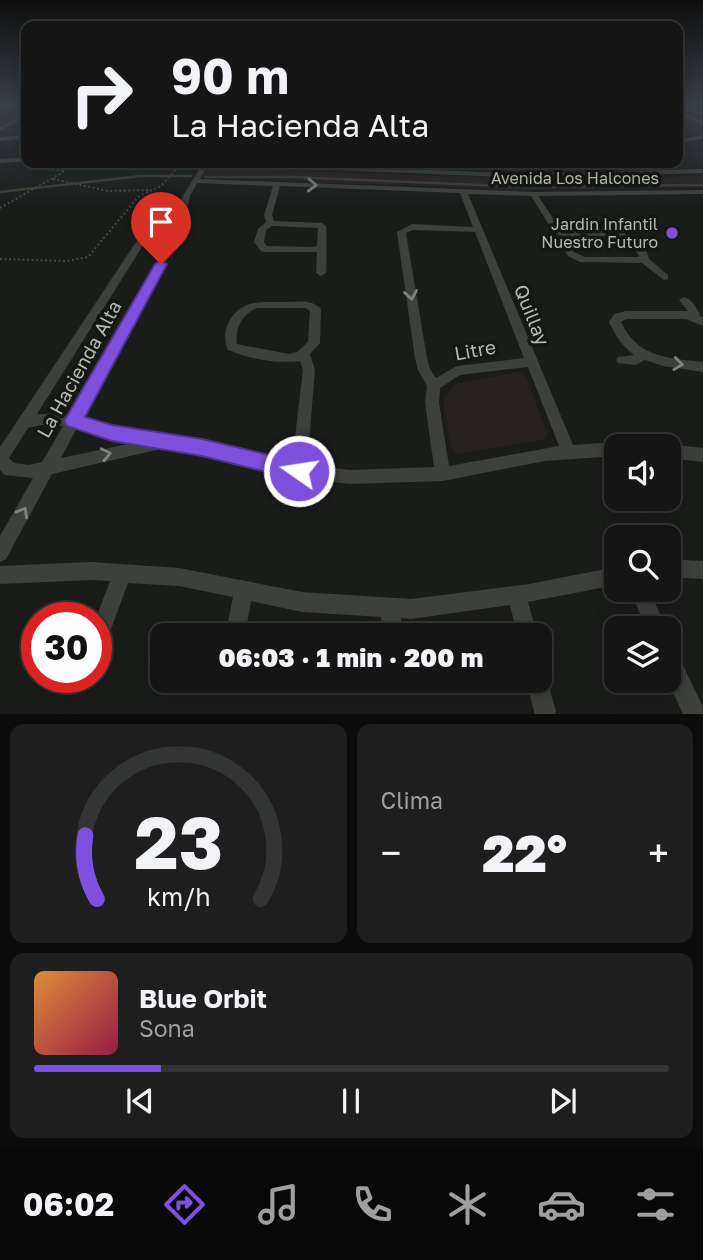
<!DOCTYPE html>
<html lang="es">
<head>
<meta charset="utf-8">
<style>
	body { margin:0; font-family:"Golos Text",sans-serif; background:#1d1e1d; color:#f1f3f6; height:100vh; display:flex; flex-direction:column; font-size:26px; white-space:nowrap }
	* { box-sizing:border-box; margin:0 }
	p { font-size:23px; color:#9d9fa0 }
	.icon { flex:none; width:38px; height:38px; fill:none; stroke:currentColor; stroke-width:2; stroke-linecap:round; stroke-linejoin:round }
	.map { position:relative; height:714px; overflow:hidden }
	.side { display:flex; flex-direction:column; gap:10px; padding:10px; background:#0b0c0b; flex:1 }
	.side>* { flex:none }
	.guide { position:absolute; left:21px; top:21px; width:662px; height:147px; border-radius:14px; box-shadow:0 4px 18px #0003,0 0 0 2px #333434; background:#141514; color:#f1f3f6; overflow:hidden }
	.tools { position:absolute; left:604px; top:434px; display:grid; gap:14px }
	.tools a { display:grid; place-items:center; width:77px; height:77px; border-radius:14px; background:#141514; box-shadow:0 4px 18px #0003,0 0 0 2px #333434; font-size:35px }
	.speed { position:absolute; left:21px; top:602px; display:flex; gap:14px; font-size:35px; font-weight:700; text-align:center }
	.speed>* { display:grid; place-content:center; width:91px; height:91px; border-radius:50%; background:#141514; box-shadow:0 4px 18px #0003,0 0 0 2px #333434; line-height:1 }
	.speed .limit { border:10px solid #d22; background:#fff; color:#111 }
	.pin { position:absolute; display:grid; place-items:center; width:60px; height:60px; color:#fff; margin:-72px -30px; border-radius:50% 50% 50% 0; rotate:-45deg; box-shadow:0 0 7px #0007 }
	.pin .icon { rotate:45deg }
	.me { position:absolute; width:77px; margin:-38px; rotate:283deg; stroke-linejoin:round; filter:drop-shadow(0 0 5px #0008) }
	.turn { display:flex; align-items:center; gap:24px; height:147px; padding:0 35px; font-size:32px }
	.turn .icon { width:91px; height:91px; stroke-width:2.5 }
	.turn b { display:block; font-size:49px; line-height:60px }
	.big { font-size:52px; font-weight:800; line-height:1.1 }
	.side .tile { flex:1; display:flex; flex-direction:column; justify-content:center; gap:10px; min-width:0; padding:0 24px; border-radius:14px; background:#1d1e1d }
	.side .dial { align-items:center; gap:0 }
	.dial svg { height:182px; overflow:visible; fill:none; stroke:#333434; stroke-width:7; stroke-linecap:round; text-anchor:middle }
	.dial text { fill:#f1f3f6; stroke:none }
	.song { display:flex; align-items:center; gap:21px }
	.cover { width:84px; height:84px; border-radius:10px; background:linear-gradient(135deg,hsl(30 70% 55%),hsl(340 70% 35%)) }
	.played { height:7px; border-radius:4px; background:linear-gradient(90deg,#7e50de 20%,#333434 20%) }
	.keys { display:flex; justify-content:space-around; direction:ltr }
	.heat { display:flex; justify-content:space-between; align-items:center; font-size:38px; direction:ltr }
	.side .tiles { flex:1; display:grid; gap:10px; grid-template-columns:1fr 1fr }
	.tile:last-child { grid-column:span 2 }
	.trip { position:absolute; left:150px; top:623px; width:402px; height:70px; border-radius:14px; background:#141514; box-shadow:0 4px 18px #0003,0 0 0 2px #333434; font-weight:800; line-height:70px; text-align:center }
	.tabs { display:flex; height:112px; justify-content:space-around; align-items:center; background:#080808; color:#9d9fa0 }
	.tabs .icon { width:49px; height:49px }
	.tabs .on { color:#7e50de }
	.tabs b { font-size:32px; color:#f1f3f6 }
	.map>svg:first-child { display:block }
</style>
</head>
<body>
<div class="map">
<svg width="703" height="714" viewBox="0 0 703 714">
	<rect width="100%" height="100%" fill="#1a1c1a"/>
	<path fill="#262021" d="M 207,168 L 561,180 L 703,176 L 703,187 L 530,190 L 199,178 Z
		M 518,372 L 526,377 L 548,434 L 543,440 L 457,454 L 450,446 L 443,398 L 455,384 Z"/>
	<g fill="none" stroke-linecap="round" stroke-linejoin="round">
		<path stroke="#3d3e31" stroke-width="2" d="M 685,106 L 703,114"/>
		<path stroke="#3d3e31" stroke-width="2.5" d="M 205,177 L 292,177 L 527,187 L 703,185
			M 0,192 L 141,176 L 191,176"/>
		<path stroke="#454741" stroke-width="2" stroke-dasharray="2 2.5" stroke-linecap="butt" d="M 53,179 L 108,191 L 150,190
			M 0,208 L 65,171 L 28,168
			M 0,259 L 67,261 L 88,257 L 139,196 L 161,186 L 179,166 L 188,163"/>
		<path fill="#3e403b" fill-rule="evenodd" d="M 26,112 L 26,116 L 0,131 L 0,127 Z
			M 26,135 L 26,139 L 0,141 L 0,137 Z
			M 703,135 L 703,139 L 681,142 L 678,140 Z
			M 26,157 L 26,161 L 0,163 L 0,159 Z
			M 203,163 L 209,163 L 200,179 L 533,192 L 703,190 L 703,194 L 538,196 L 557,224 L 566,231 L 612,230 L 630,235 L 647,252 L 649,259 L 668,275 L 668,279 L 664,280 L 642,263 L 580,262 L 568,256 L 557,239 L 559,235 L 551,228 L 531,196 L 468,194 L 573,445 L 616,442 L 622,446 L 616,446 L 616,456 L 545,461 L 443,481 L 350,484 L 299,478 L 202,454 L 159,447 L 157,450 L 152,451 L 52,474 L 6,559 L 0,562 L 0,536 L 33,478 L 5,475 L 0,470 L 0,447 L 140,236 L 158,217 L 181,199 ZM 197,183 L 273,186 L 264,215 L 266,222 L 258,229 L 254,242 L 261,251 L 264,252 L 317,252 L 316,273 L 321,276 L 326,273 C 327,256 327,243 326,226 L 322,223 L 274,221 L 272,215 L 280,186 L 460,193 L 473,227 L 412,224 L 397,232 L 415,358 L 418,370 L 427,386 L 425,403 L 434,467 L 350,470 L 307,465 L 315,370 L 310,354 L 320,343 L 321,309 C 311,299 299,302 285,302 C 262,302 239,299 228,324 C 224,333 224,341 228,350 C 249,359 278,364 300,361 L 303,370 L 292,462 L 202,440 L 112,427 L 83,418 L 182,233 L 190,196 ZM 179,209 L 174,233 L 69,415 L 37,414 L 147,239 L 164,221 ZM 272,226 L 318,228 L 317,246 L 313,247 L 267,246 L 264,242 L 266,230 ZM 413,230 L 475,232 L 524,358 L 457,366 L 436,378 L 430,369 L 427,358 L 406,233 ZM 612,236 L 624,239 L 639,255 L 639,257 L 585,257 L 574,252 L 565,239 L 567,237 ZM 257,308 L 306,308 L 310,311 L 308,342 L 297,352 L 289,354 L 237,344 C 235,328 241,315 257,308 ZM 528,367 L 559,446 L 449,466 L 439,403 L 440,388 L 460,375 ZM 41,425 L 63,426 L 42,462 L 29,465 L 14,463 L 9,458 L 28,428 ZM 77,428 L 112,439 L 133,443 L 61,458 Z
			M 214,163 L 260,163 L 528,174 L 703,169 L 703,173 L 528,178 L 217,165 Z
			M 684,297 C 692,299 698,309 700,316 L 703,317 L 703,326 L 686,319 L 626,319 L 621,322 C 638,358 668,358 703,362 L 703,372 L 663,366 L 645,360 L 635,365 L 618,363 L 616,360 L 618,357 L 634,355 C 622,346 616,336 609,322 L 614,314 L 626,311 L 688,311 L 679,300 Z
			M 668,444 L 703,448 L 703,462 L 668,458 L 668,446 L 663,446 Z
			M 668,559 L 703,561 L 703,579 L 668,577 Z
			M 91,562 L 179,568 L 302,592 L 411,599 L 529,584 L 616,567 L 616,585 L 528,602 L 537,635 L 517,635 L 510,605 L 411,619 L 401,618 L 402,635 L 382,635 L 381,617 L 302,612 L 251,601 L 245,635 L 225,635 L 233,597 L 179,586 L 128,583 L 103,651 L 96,654 L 96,618 L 110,581 L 91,580 L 0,584 L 0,566 Z
			M 630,590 L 649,590 L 666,628 L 646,628 Z
			M 668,646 L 675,649 L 702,705 L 703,714 L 683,714 L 668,681 Z
			M 541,672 L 545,673 L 556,711 L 555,714 L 535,714 L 534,711 L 526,681 L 541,681 Z"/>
		<path fill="#3e403b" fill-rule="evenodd" d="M 677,110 L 703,121 L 703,125 L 677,114 Z"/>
	</g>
	<defs><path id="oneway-chevron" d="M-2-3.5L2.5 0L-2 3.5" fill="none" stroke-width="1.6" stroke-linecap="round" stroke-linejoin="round" transform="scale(1.75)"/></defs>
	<g stroke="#7f837a">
		<use href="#oneway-chevron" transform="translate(312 185) rotate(2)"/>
		<use href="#oneway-chevron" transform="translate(411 295) rotate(81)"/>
		<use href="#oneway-chevron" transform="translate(678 364) rotate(7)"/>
		<use href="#oneway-chevron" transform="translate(106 454) rotate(-13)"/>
		<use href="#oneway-chevron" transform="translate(23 512) rotate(-61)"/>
	</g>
	<linearGradient id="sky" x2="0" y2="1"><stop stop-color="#0e0f0e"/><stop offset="0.51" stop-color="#384049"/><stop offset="1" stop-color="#384049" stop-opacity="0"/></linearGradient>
	<rect width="703" height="206" fill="url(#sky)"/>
	<path fill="#7e50de" stroke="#523490" stroke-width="2" d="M 161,260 L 167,264 L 85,417 L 112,425 L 202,439 L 299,462 L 306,465 L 309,471 L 306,478 L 299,480 L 202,456 L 112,441 L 67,426 L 64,421 L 67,416 L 155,264 Z"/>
	<circle fill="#7e50de" stroke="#151715" stroke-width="2.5" cx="672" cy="233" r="7"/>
	<g text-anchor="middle" stroke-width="7" stroke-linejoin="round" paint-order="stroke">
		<g font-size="16" fill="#b5baae" stroke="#151715">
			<text x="575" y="184">Avenida Los Halcones</text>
		</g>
		<g font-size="16" fill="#b5baae" stroke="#151715" text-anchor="end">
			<text x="658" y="230">Jardin Infantil<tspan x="658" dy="18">Nuestro Futuro</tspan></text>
		</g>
		<g font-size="19" fill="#b5baae" stroke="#151715">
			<text transform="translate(532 315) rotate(68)" y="7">Quillay</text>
			<text transform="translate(475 350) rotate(-10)" y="7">Litre</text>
			<text transform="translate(79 369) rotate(-61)" y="7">La Hacienda Alta</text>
		</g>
	</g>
</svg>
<div class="tools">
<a><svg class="icon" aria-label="sound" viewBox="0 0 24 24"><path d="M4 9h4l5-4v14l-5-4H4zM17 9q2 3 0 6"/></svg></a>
<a><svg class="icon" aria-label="search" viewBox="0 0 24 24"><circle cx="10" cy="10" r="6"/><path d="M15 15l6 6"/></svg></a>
<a><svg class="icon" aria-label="layers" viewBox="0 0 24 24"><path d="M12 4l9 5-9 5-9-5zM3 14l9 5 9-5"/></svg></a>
</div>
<div class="speed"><div class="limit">30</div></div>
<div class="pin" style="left:161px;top:264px;background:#d93025"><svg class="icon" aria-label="arrive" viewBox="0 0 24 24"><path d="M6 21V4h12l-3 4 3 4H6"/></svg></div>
<svg class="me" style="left:299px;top:471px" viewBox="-20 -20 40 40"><circle r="17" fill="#7e50de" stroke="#fff" stroke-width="3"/><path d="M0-11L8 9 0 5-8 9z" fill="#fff"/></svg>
<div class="trip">06:03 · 1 min · 200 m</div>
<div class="guide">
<div class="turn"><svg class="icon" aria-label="right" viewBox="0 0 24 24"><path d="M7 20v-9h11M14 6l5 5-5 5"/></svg><div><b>90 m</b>La Hacienda Alta</div></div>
</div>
</div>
<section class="side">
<div class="tiles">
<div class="tile dial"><svg viewBox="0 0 100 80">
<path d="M14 69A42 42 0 1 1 86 69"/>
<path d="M14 69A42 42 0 0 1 9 41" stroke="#7e50de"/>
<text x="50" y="56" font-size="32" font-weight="700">23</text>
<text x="50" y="72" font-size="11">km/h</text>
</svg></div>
<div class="tile"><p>Clima</p>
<div class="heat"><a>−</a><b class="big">22°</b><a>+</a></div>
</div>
<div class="tile">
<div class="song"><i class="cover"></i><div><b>Blue Orbit</b><p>Sona</p></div></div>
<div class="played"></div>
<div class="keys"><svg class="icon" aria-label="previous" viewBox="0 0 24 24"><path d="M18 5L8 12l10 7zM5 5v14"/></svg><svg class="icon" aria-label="pause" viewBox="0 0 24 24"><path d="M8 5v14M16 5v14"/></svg><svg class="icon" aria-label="next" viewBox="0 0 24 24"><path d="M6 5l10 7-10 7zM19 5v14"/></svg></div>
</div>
</div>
</section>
<nav class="tabs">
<b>06:02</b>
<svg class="icon on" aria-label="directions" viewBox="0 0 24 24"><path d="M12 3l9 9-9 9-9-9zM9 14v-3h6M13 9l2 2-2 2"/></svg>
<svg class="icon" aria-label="music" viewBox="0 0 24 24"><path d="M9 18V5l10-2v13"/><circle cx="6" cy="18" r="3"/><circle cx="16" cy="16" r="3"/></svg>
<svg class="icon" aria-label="phone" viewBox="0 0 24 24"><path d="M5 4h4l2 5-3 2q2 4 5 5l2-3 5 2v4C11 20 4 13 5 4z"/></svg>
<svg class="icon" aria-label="climate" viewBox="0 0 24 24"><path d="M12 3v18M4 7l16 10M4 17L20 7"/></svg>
<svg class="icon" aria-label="car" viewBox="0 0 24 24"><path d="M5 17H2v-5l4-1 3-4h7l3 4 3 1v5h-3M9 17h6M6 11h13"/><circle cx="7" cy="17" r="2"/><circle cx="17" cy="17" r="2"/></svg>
<svg class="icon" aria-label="filters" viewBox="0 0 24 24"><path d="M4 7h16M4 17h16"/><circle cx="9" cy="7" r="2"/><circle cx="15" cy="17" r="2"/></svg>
</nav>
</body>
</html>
